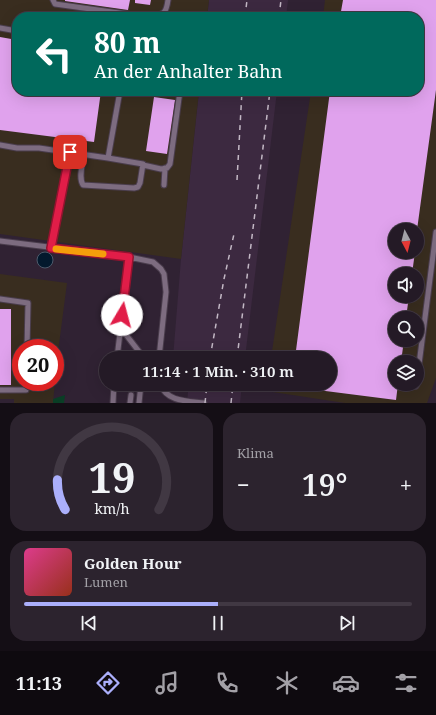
<!DOCTYPE html>
<html lang="de">
<head>
<meta charset="utf-8">
<style>
	body { margin:0; font-family:"Noto Serif",serif; background:#2c232e; color:#f1f3f6; height:100vh; display:flex; flex-direction:column; font-size:15px; white-space:nowrap }
	* { box-sizing:border-box; margin:0 }
	p { font-size:13px; color:#a3a1a7 }
	.icon { flex:none; width:22px; height:22px; fill:none; stroke:currentColor; stroke-width:2; stroke-linecap:round; stroke-linejoin:round }
	.map { position:relative; height:403px; overflow:hidden }
	.drawer { display:flex; flex-direction:column; gap:10px; padding:10px; background:#140e15; flex:1 }
	.drawer>* { flex:none }
	.guide { position:absolute; left:12px; top:12px; width:412px; height:84px; border-radius:16px; box-shadow:0 4px 16px #0002,0 0 0 1px #413843; background:#00695c; color:#fff; overflow:hidden }
	.needle { width:26px; rotate:173deg }
	.fabs { position:absolute; left:388px; top:223px; display:grid; gap:8px }
	.fabs a { display:grid; place-items:center; width:36px; height:36px; border-radius:50%; background:#241a26; box-shadow:0 4px 16px #0002,0 0 0 1px #413843; font-size:20px }
	.speed { position:absolute; left:12px; top:339px; display:flex; gap:8px; font-size:20px; font-weight:700; text-align:center }
	.speed>* { display:grid; place-content:center; width:52px; height:52px; border-radius:50%; background:#241a26; box-shadow:0 4px 16px #0002,0 0 0 1px #413843; line-height:1 }
	.speed .limit { border:6px solid #d22; background:#fff; color:#111 }
	.pin { position:absolute; display:grid; place-items:center; width:34px; height:34px; color:#fff; margin:-17px; border-radius:8px; box-shadow:0 2px 6px #0006 }
	.me { position:absolute; width:44px; margin:-22px; rotate:8deg; stroke-linejoin:round; filter:drop-shadow(0 0 3px #0008) }
	.turn { display:flex; align-items:center; gap:14px; height:84px; padding:0 16px; font-size:18px }
	.turn .icon { width:52px; height:52px; stroke-width:2.5 }
	.turn b { display:block; font-size:28px; line-height:34px }
	.big { font-size:30px; font-weight:600; line-height:1.1 }
	.drawer .card { flex:1; display:flex; flex-direction:column; justify-content:center; gap:6px; min-width:0; padding:0 14px; border-radius:16px; background:#2c232e }
	.drawer .dial { align-items:center; gap:0 }
	.dial svg { height:104px; overflow:visible; fill:none; stroke:#413843; stroke-width:7; stroke-linecap:round; text-anchor:middle }
	.dial text { fill:#f1f3f6; stroke:none }
	.song { display:flex; align-items:center; gap:12px }
	.cover { width:48px; height:48px; border-radius:6px; background:linear-gradient(135deg,hsl(330 70% 55%),hsl(10 70% 35%)) }
	.played { height:4px; border-radius:2px; background:linear-gradient(90deg,#abaffb 50%,#413843 50%) }
	.keys { display:flex; justify-content:space-around; direction:ltr }
	.heat { display:flex; justify-content:space-between; align-items:center; font-size:22px; direction:ltr }
	.drawer .tiles { flex:1; display:grid; gap:10px; grid-template-columns:1fr 1fr }
	.card:last-child { grid-column:span 2 }
	.trip { position:absolute; left:99px; top:351px; width:238px; height:40px; border-radius:20px; background:#241a26; box-shadow:0 4px 16px #0002,0 0 0 1px #413843; font-weight:600; line-height:40px; text-align:center }
	.tabs { display:flex; height:64px; justify-content:space-around; align-items:center; background:#0e0a0f; color:#a3a1a7 }
	.tabs .icon { width:28px; height:28px }
	.tabs .active { color:#abaffb }
	.tabs b { font-size:18px; color:#f1f3f6 }
	.map>svg:first-child { display:block }
</style>
</head>
<body>
<div class="map">
<svg width="436" height="403" viewBox="0 0 436 403">
	<rect width="100%" height="100%" fill="#302233"/>
	<path fill="#3c2940" d="M 209,0 L 288,0 L 286,17 L 207,17 Z
		M 199,91 L 277,91 L 245,358 L 173,358 L 181,259 Z
		M 182,384 L 242,384 L 240,403 L 187,403 L 188,392 L 185,392 L 185,386 Z"/>
	<path fill="#392d1f" fill-rule="evenodd" d="M 0,0 L 209,0 L 207,17 L 17,17 L 17,91 L 199,91 L 181,259 L 0,234 Z
		M 325,0 L 436,0 L 436,378 L 427,403 L 345,403 L 266,391 L 267,384 L 330,384 L 330,358 L 271,358 L 311,91 L 419,91 L 419,17 L 323,17 ZM 395,230 L 417,230 L 417,252 L 395,252 ZM 395,274 L 417,274 L 417,296 L 395,296 ZM 395,318 L 417,318 L 417,340 L 395,340 ZM 395,362 L 417,362 L 417,384 L 395,384 Z
		M 0,274 L 67,283 L 55,375 L 55,348 L 21,348 L 21,382 L 55,382 L 53,403 L 14,403 L 14,399 L 0,399 Z"/>
	<path fill="#0a3f26" d="M 65,395 L 64,403 L 53,403 L 53,399 Z"/>
	<path fill="#03192d" stroke="#4d5a6b" d="M37 260a8 8 0 1 1 16 0a8 8 0 1 1-16 0Z"/>
	<path fill="#e0a2ed" d="M 65,0 L 130,0 L 128,10 L 65,1 Z
		M 135,0 L 151,0 L 150,5 L 135,3 Z
		M 343,0 L 436,0 L 436,90 L 417,230 L 395,230 L 395,252 L 415,252 L 412,274 L 395,274 L 395,296 L 409,296 L 406,318 L 395,318 L 395,340 L 404,340 L 401,362 L 395,362 L 395,384 L 398,384 L 396,400 L 294,387 L 294,384 L 330,384 L 330,358 L 295,358 L 330,91 L 419,91 L 419,17 L 340,17 Z
		M 0,37 L 17,40 L 17,91 L 101,91 L 94,142 L 0,130 Z
		M 154,97 L 175,100 L 167,154 L 146,151 Z
		M 0,309 L 11,309 L 11,385 L 0,385 Z"/>
	<g fill="none" stroke-linecap="round" stroke-linejoin="round">
		<g stroke="#4a3d4c" stroke-width="7">
			<path id="minor" d="M 53,0 L 55,4 L 148,17
				M 150,17 C 163,14 166,15 168,0
				M 0,28 L 17,31
				M 0,145 L 17,148 L 39,148 L 108,158 L 120,91
				M 84,155 C 83,163 78,177 83,185 L 134,188 L 138,187 L 140,183 L 143,164 L 108,158
				M 143,165 L 161,169 L 167,168 L 170,164 L 180,91
				M 164,185 L 165,168
				M 0,241 L 129,257 L 153,262 L 161,269 L 164,274 L 166,292 L 159,358
				M 51,248 L 70,152
				M 0,299 L 28,303 L 27,348
				M 120,327 L 144,358
				M 117,358 L 129,257
				M 417,380 L 436,232
				M 160,384 C 167,402 187,401 204,403
				M 416,386 L 417,384
				M 0,390 L 26,390 L 26,382
				M 113,403 L 114,384
				M 130,403 L 131,395
				M 139,403 L 141,384"/>
		</g>
		<use href="#minor" stroke="#7d6c80" stroke-width="5"/>
		<path stroke="#c3b8c5" stroke-width="1.5" stroke-dasharray="5 5" stroke-linecap="butt" d="M 245,17 L 247,0
			M 279,17 L 281,0
			M 237,180 L 242,91
			M 210,358 L 224,279 L 234,234
			M 237,358 L 270,91
			M 205,403 L 207,384
			M 231,403 L 233,384"/>
	</g>
	<g fill="none" stroke-linecap="round" stroke-linejoin="round">
		<g stroke="#92132f" stroke-width="10">
			<path id="route" d="M 70,152 L 51,248 L 129,257 L 122,315"/>
		</g>
		<use href="#route" stroke="#e11d48" stroke-width="7"/>
		<path stroke="#f59e0b" stroke-width="7" d="M 56,249 L 103,254"/>
	</g>
</svg>
<div class="fabs">
<a><svg class="needle" viewBox="-14 -14 28 28"><path d="M0-13l5 13h-10z" fill="#e53935"/><path d="M0 13l5-13h-10z" fill="#a3a1a7"/></svg></a>
<a><svg class="icon" aria-label="sound" viewBox="0 0 24 24"><path d="M4 9h4l5-4v14l-5-4H4zM17 9q2 3 0 6"/></svg></a>
<a><svg class="icon" aria-label="search" viewBox="0 0 24 24"><circle cx="10" cy="10" r="6"/><path d="M15 15l6 6"/></svg></a>
<a><svg class="icon" aria-label="layers" viewBox="0 0 24 24"><path d="M12 4l9 5-9 5-9-5zM3 14l9 5 9-5"/></svg></a>
</div>
<div class="speed"><div class="limit">20</div></div>
<div class="pin" style="left:70px;top:152px;background:#d93025"><svg class="icon" aria-label="arrive" viewBox="0 0 24 24"><path d="M6 21V4h12l-3 4 3 4H6"/></svg></div>
<svg class="me" style="left:122px;top:315px" viewBox="-20 -20 40 40"><circle r="19" fill="#fff"/><path d="M0-13L10 11 0 6-10 11z" fill="#e11d48"/></svg>
<div class="trip">11:14 · 1 Min. · 310 m</div>
<div class="guide">
<div class="turn"><svg class="icon" aria-label="left" viewBox="0 0 24 24"><path d="M17 20v-9H6M10 6l-5 5 5 5"/></svg><div><b>80 m</b>An der Anhalter Bahn</div></div>
</div>
</div>
<section class="drawer">
<div class="tiles">
<div class="card dial"><svg viewBox="0 0 100 80">
<path d="M14 69A42 42 0 1 1 86 69"/>
<path d="M14 69A42 42 0 0 1 8 46" stroke="#abaffb"/>
<text x="50" y="56" font-size="32" font-weight="700">19</text>
<text x="50" y="72" font-size="11">km/h</text>
</svg></div>
<div class="card"><p>Klima</p>
<div class="heat"><a>−</a><b class="big">19°</b><a>+</a></div>
</div>
<div class="card">
<div class="song"><i class="cover"></i><div><b>Golden Hour</b><p>Lumen</p></div></div>
<div class="played"></div>
<div class="keys"><svg class="icon" aria-label="previous" viewBox="0 0 24 24"><path d="M18 5L8 12l10 7zM5 5v14"/></svg><svg class="icon" aria-label="pause" viewBox="0 0 24 24"><path d="M8 5v14M16 5v14"/></svg><svg class="icon" aria-label="next" viewBox="0 0 24 24"><path d="M6 5l10 7-10 7zM19 5v14"/></svg></div>
</div>
</div>
</section>
<nav class="tabs">
<b>11:13</b>
<svg class="icon active" aria-label="directions" viewBox="0 0 24 24"><path d="M12 3l9 9-9 9-9-9zM9 14v-3h6M13 9l2 2-2 2"/></svg>
<svg class="icon" aria-label="music" viewBox="0 0 24 24"><path d="M9 18V5l10-2v13"/><circle cx="6" cy="18" r="3"/><circle cx="16" cy="16" r="3"/></svg>
<svg class="icon" aria-label="phone" viewBox="0 0 24 24"><path d="M5 4h4l2 5-3 2q2 4 5 5l2-3 5 2v4C11 20 4 13 5 4z"/></svg>
<svg class="icon" aria-label="climate" viewBox="0 0 24 24"><path d="M12 3v18M4 7l16 10M4 17L20 7"/></svg>
<svg class="icon" aria-label="car" viewBox="0 0 24 24"><path d="M5 17H2v-5l4-1 3-4h7l3 4 3 1v5h-3M9 17h6M6 11h13"/><circle cx="7" cy="17" r="2"/><circle cx="17" cy="17" r="2"/></svg>
<svg class="icon" aria-label="filters" viewBox="0 0 24 24"><path d="M4 7h16M4 17h16"/><circle cx="9" cy="7" r="2"/><circle cx="15" cy="17" r="2"/></svg>
</nav>
</body>
</html>
